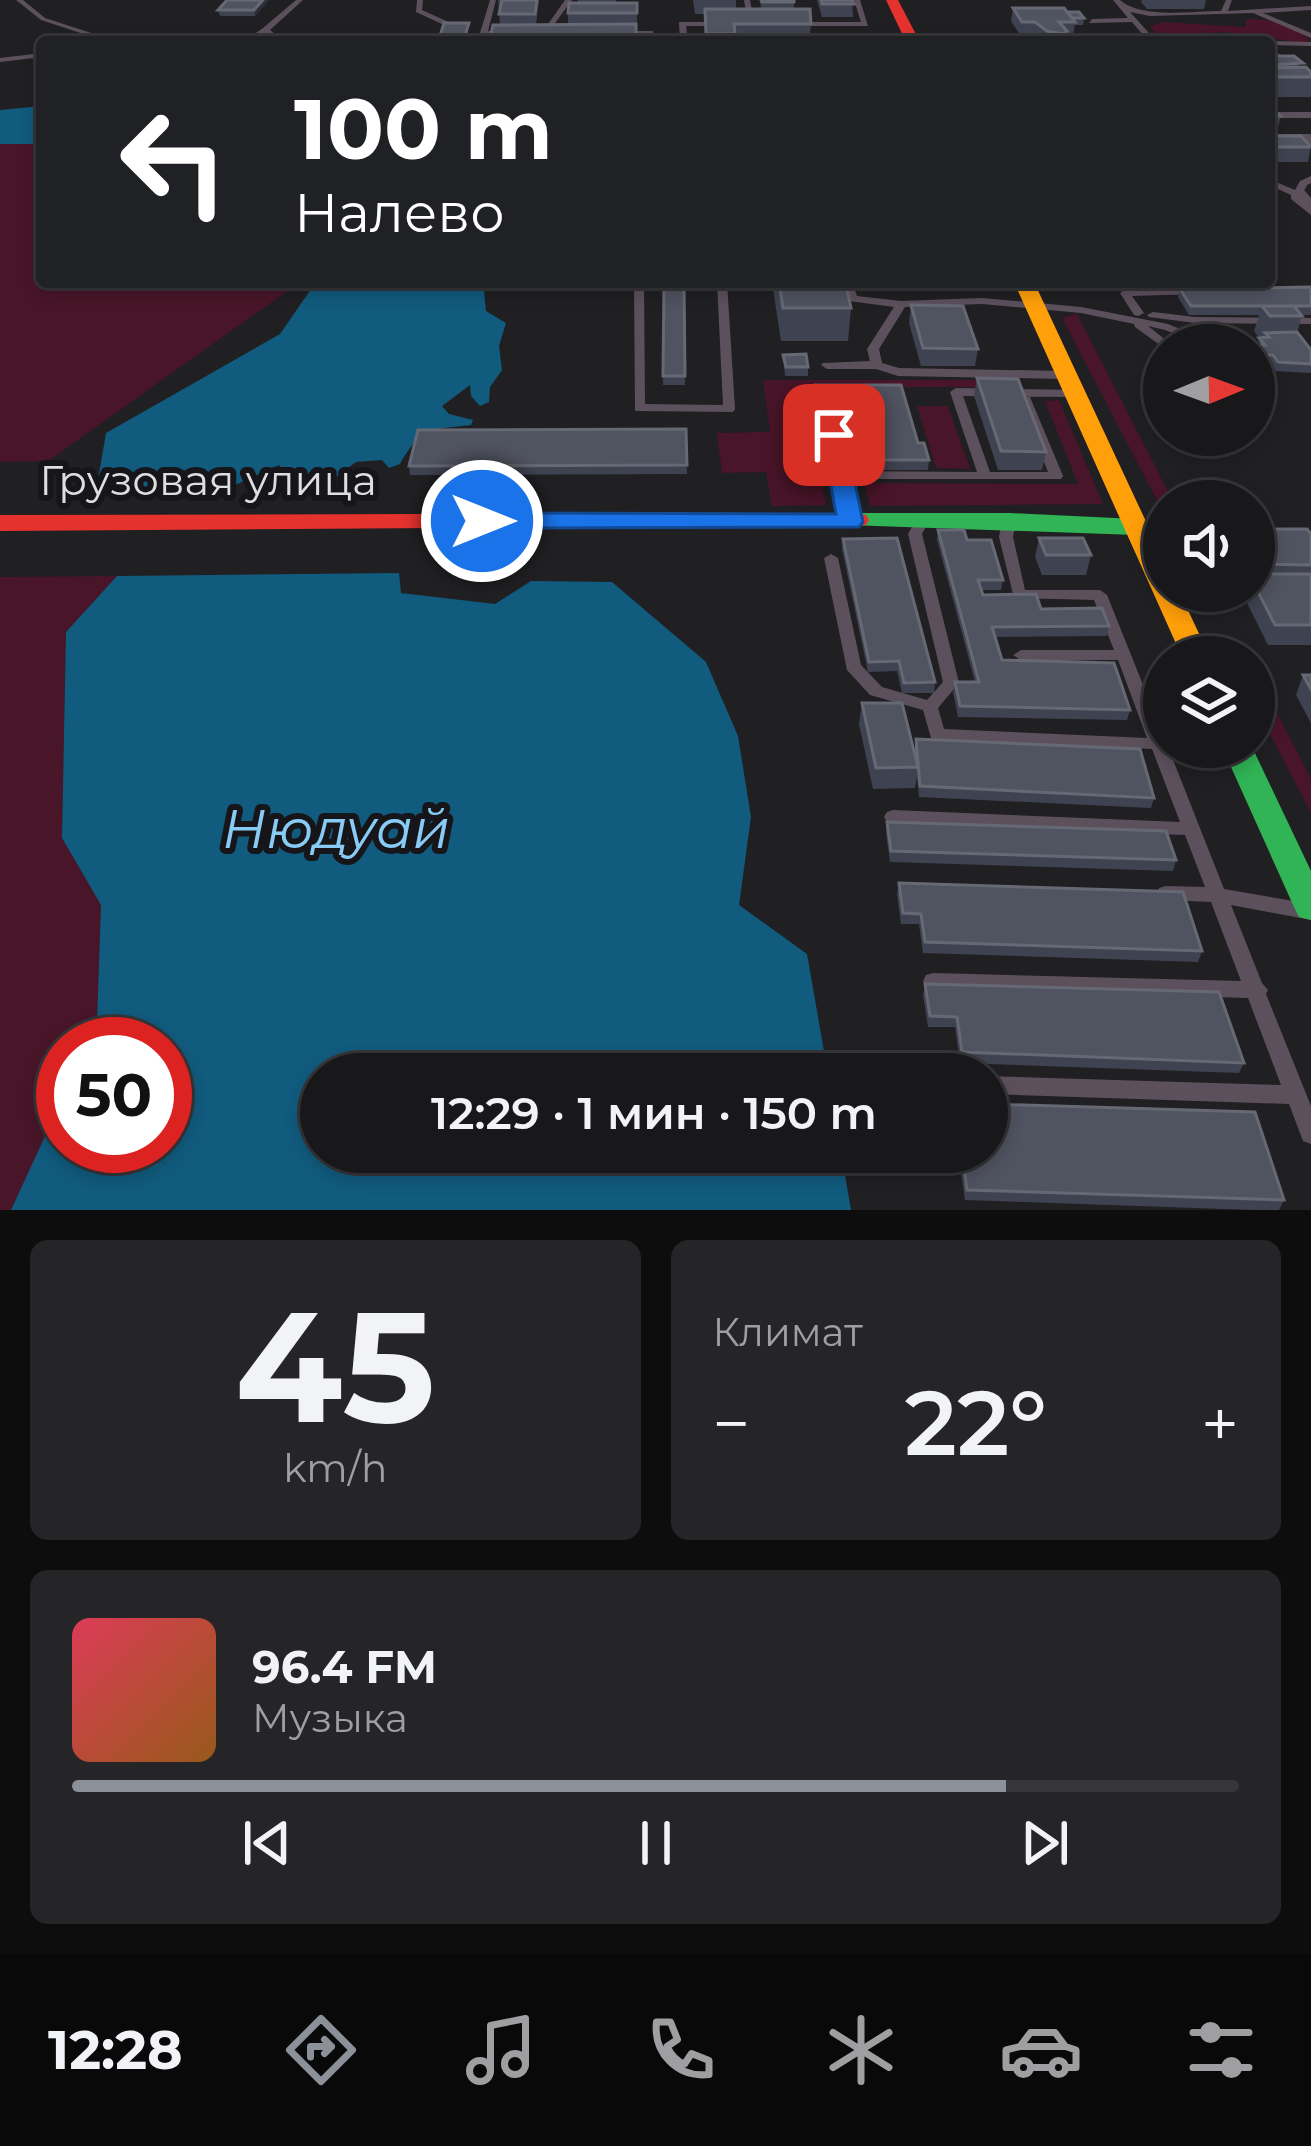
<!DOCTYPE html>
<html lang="ru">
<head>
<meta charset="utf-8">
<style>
	body { margin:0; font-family:Montserrat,sans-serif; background:#252427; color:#f1f3f6; height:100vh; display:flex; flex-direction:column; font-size:45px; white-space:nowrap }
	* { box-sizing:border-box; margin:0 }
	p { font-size:39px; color:#9f9fa2 }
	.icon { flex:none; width:66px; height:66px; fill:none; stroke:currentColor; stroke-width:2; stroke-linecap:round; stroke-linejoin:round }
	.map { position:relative; height:1210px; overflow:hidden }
	.sheet { display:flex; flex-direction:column; gap:30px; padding:30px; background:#0d0d0e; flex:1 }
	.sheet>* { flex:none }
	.hud { position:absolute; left:36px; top:36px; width:1239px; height:252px; border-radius:12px; box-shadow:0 6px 18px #0003,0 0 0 3px #363639; background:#202124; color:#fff; overflow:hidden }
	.needle { width:78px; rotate:89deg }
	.fabs { position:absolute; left:1143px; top:324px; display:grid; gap:24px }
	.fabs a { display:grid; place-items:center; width:132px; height:132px; border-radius:50%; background:#18171a; box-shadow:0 6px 18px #0003,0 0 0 3px #363639; font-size:60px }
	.speed { position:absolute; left:36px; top:1017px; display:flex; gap:24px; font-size:60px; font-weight:700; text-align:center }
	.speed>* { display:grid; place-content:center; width:156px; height:156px; border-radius:50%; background:#18171a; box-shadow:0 6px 18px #0003,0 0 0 3px #363639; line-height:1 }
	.speed .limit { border:18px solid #d22; background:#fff; color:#111 }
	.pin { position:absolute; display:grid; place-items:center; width:102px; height:102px; color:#fff; margin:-51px; border-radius:24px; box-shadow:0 6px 18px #0006 }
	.me { position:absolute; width:132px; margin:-66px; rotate:90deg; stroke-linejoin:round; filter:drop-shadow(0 0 9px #0008) }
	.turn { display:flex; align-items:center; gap:42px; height:252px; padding:0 60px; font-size:54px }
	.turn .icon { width:156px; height:156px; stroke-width:2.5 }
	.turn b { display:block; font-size:84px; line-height:102px }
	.big { font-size:90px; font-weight:600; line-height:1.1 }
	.sheet .widget { flex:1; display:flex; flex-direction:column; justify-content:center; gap:18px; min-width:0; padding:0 42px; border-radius:18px; background:#252427 }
	.sheet .dial { align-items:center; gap:0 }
	.dial b { font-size:156px; line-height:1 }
	.song { display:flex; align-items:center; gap:36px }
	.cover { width:144px; height:144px; border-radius:18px; background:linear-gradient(135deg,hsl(350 70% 55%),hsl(30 70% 35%)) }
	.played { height:12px; border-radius:6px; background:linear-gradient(90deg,#8c9099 80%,#363639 80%) }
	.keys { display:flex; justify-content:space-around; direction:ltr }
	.heat { display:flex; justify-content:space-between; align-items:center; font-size:66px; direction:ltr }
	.sheet .tiles { flex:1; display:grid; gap:30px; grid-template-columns:1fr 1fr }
	.widget:last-child { grid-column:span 2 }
	.trip { position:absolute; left:300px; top:1053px; width:708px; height:120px; border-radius:60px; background:#18171a; box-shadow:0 6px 18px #0003,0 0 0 3px #363639; font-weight:600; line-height:120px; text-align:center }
	.tab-bar { display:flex; height:192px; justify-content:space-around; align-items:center; background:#0a090a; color:#9f9fa2 }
	.tab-bar .icon { width:84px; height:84px }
	.tab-bar .on { color:#8c9099 }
	.tab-bar b { font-size:54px; color:#f1f3f6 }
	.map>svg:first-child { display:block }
</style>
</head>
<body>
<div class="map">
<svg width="1311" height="1210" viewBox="0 0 1311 1210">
	<rect width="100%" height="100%" fill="#201f22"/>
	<path fill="#491528" d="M 1246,19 C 1269,19 1299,24 1311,43 C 1276,41 1246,32 1213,32 L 1217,39 L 1191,37 L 1195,42 L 1162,42 L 1150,27 L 1161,22 L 1246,27 Z
		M 0,144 L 42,144 L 42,282 L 300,282 L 48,461 L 0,462 Z
		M 1077,314 L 1173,501 L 1164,501 L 1164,514 L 1062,318 Z
		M 763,380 L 1006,380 L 1010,387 L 802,387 L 826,505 L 772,506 L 766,472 L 722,473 L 717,433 L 770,432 Z
		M 1059,400 L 1103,504 L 870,506 L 864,483 L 1078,484 L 1045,401 Z
		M 917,406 L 948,406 L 970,469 L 936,468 Z
		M 117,576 L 66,632 L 62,838 L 101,904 L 97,1022 L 87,1044 L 63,1044 L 63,1097 L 11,1210 L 0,1210 L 0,577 Z
		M 1254,668 L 1311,779 L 1311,813 L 1254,703 Z"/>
	<path fill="#115b7e" d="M 42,106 L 42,144 L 0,144 L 0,110 Z
		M 316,282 L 483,282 L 486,311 L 506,323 L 499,346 L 502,370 L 490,387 L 489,402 L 480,406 L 471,396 L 470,385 L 442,406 L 449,414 L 473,420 L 471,425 C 430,430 422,426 400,464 L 389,468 L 382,460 L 356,462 L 321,488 L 289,481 L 279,465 L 218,493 L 109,494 L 97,485 L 106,433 L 280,334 Z
		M 399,573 L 401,593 L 495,604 L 531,581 L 612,582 L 706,662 L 738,736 L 751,817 L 739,905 L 807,954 L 828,1074 L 321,1074 L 321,1152 L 841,1152 L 851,1210 L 11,1210 L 63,1097 L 63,1146 L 165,1146 L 165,1044 L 87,1044 L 97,1022 L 101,905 L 62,838 L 66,632 L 117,576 Z"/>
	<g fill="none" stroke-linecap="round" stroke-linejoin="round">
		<path fill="#5d505d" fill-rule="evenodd" d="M 16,0 L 23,0 L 45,18 L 119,42 L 108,42 L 41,20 Z
			M 296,0 L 303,0 L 270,30 L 285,42 L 276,42 L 266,33 L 252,42 L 243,42 L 263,28 Z
			M 417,0 L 423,0 L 422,10 L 464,29 L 457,31 L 416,12 Z
			M 490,0 L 496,0 L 488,31 L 507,30 L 510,34 L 484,35 L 480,33 Z
			M 565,0 L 572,0 L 547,34 L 541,34 Z
			M 744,0 L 750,0 L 755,26 L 748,24 Z
			M 854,0 L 860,0 L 868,26 L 811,26 L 807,24 L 811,22 L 861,22 Z
			M 1113,0 L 1120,0 C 1141,19 1193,11 1221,11 L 1226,0 L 1232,0 L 1228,11 L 1311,6 L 1311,10 L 1263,13 L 1311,33 L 1311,38 L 1253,13 L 1150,16 L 1130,12 L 1157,42 L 1149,42 L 1132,22 L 1089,23 L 1092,19 L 1128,18 Z
			M 679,22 L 721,22 L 725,24 L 721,26 L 686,26 L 688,42 L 680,42 Z
			M 621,31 L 653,31 L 654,42 L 646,42 L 646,35 L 618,35 Z
			M 1223,40 L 1228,40 L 1229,42 L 1219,42 Z
			M 1269,41 L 1311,42 L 1311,46 L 1269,45 L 1269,42 L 1266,42 Z
			M 42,53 L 42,57 L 0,62 L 0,58 Z
			M 1269,112 L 1311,112 L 1311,118 L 1269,118 Z
			M 1311,176 L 1311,183 L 1307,185 L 1301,197 L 1298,198 L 1269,185 L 1269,179 L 1295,190 L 1300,181 Z
			M 634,282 L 644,282 L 645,404 L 723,405 L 717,282 L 727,282 L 735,409 L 733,412 L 635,411 Z
			M 842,282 L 852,282 L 857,296 L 901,301 L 982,298 L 1081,307 L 1168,324 L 1195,335 L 1243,335 L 1247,336 L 1254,345 L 1242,345 L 1240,341 L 1193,341 L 1165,330 L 1148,326 L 1172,345 L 1164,345 L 1164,348 L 1135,327 L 1134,324 L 1081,313 L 982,304 L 905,307 L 879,349 L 882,363 L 899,368 L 1065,371 L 1071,375 L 1065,379 L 898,376 L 876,369 L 827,369 L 821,365 L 823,363 L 870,361 L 867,349 L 894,307 L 849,301 Z
			M 1194,289 L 1199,292 L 1198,294 L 1132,296 L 1144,313 L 1138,316 L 1134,315 L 1120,293 L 1125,290 Z
			M 1153,312 L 1195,317 L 1311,318 L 1311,324 L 1195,323 L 1149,317 L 1147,315 Z
			M 1254,350 L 1258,351 L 1276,375 L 1276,381 L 1254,382 L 1254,374 L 1263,374 L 1254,361 Z
			M 956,388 L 1079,390 L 1081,393 L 1075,397 L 963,396 L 990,472 L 1048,472 L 1020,400 L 1026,396 L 1030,397 L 1063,476 L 1061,479 L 849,479 L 857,522 L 850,526 L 845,525 L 828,435 L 830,432 L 834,431 L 840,435 L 847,471 L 977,472 L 950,392 Z
			M 1009,516 L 1016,520 L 1013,537 L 1025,590 L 1100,590 L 1107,595 L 1164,737 L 1164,747 L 1168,747 L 1224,889 L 1311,904 L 1311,920 L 1231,905 L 1262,983 L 1268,990 L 1266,994 L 1311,1106 L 1311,1144 L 1303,1141 L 1289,1104 L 987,1094 L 987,1076 L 1281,1085 L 1248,998 L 933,989 L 926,987 L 923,981 L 926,975 L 933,973 L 1241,981 L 1211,902 L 1166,900 L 1159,898 L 1157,893 L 1159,888 L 1166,886 L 1205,887 L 1185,835 L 893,824 L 887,822 L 884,817 L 887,812 L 893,810 L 1180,822 L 1152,749 L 937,740 L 931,738 L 923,710 L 870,695 L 847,670 L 824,558 L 831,554 L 838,558 L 861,665 L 882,687 L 927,700 L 943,682 L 908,534 L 917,518 L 922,517 L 929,521 L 922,534 L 959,683 L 938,708 L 944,729 L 1147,738 L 1118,660 L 1021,660 L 1013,655 L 1021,650 L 1114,650 L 1094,600 L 1014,598 L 999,537 L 1002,520 Z"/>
		<path fill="#5d505d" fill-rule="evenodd" d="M 1269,134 L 1311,134 L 1311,144 L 1269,144 Z
			M 1291,191 L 1305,191 L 1311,198 L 1311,215 L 1291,199 Z"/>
		<path fill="#30b455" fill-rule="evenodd" d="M 857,513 L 1009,513 L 1136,519 L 1149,527 L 1136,535 L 848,525 L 845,520 L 848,515 Z
			M 1222,747 L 1252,747 L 1311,871 L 1311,920 L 1299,917 L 1294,907 Z"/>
		<path fill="#ff9f0a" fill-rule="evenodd" d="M 1014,282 L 1034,282 L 1164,560 L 1164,591 L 1179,591 L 1210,657 L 1182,657 Z"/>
		<path fill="#e5322d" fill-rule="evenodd" d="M 886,0 L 898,0 L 920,42 L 906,42 Z
			M 857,513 L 866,515 L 869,520 L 866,525 L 0,531 L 0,515 Z"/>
	</g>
	<path fill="#3f4351" d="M 269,0 L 255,16 L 220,16 L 218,10 Z
		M 498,0 L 539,0 L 536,25 L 568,25 L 568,13 L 590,3 L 578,2 L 578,0 L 616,0 L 616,3 L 637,3 L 637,25 L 500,25 Z
		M 693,0 L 736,0 L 736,9 L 761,9 L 760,0 L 794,0 L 794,9 L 811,24 L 809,42 L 705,42 L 705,14 L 695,14 Z
		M 817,0 L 852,0 L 853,17 L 822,17 Z
		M 1142,0 L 1206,0 L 1204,9 L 1147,9 L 1141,2 Z
		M 1013,8 L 1067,12 L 1084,18 L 1083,25 L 1075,25 L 1073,35 L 1066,35 L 1065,42 L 1042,42 L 1033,35 L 1020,35 L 1011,21 Z
		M 1269,47 L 1279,56 L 1311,72 L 1311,97 L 1269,97 Z
		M 1269,105 L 1281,116 L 1277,131 L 1269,131 Z
		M 1269,136 L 1311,146 L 1308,162 L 1269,162 Z
		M 664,282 L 684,282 L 685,385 L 663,385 Z
		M 772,282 L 811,282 L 811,286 L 851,308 L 848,341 L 781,341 Z
		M 1311,287 L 1311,315 L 1302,315 L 1297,333 L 1311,350 L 1311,373 L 1275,371 L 1270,364 L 1255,364 L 1259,338 L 1254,331 L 1259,315 L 1189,315 L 1178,297 L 1180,289 Z
		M 911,305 L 978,349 L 975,366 L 921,366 L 909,323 Z
		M 1209,334 L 1251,345 L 1254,345 L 1211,345 L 1207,343 Z
		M 783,355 L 808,367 L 808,376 L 785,376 Z
		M 1153,361 L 1164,361 L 1164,390 L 1150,370 Z
		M 977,378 L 1046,452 L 1042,470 L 998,470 L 974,396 Z
		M 815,385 L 901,385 L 918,443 L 929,460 L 928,470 L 879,470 L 875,452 L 876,443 L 880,443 L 875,421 L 820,422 L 814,394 Z
		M 686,429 L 687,474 L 410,475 L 409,466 Z
		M 1254,529 L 1311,534 L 1311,645 L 1268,645 L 1241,591 L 1254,591 Z
		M 938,530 L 967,540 L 1003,580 L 1001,590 L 981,590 L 983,595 L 1109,626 L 1107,636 L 995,637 L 1002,660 L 1130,710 L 1127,720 L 958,717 L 953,692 L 955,682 L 975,682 L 937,540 Z
		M 1039,538 L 1091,555 L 1086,575 L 1042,575 L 1035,557 Z
		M 843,539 L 935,682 L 934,693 L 902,693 L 897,671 L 868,672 L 842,549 Z
		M 1303,675 L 1311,675 L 1311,723 L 1296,695 Z
		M 862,703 L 914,751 L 916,739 L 1154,798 L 1151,808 L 919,797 L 917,776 L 915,788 L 873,789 L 859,724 Z
		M 887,822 L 1176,860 L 1173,871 L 890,862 L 886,833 Z
		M 899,883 L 1202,951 L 1198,962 L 923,953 L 919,924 L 901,924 L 897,894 Z
		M 925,984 L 1244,1063 L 1239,1073 L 960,1063 L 955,1027 L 928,1027 L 923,995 Z
		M 958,1152 L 987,1152 L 1284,1200 L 1279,1210 L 1254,1210 L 965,1200 Z"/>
	<path fill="#2b2d38" d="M 263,0 L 269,0 L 255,16 L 254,10 Z"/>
	<path fill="#505360" stroke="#666974" stroke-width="3" d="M 227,0 L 263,0 L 254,10 L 218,10 Z
		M 502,0 L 537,0 L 535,14 L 499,14 Z
		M 761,0 L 794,0 L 794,2 L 762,2 Z
		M 821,0 L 852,0 L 854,4 L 822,4 Z
		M 569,3 L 637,3 L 637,13 L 568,13 Z
		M 1013,8 L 1064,8 L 1075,22 L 1059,22 L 1067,31 L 1063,34 L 1047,31 L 1035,22 L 1022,22 Z
		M 705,9 L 810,9 L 811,24 L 734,24 L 735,34 L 706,34 Z
		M 1067,12 L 1079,12 L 1084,18 L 1072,18 Z
		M 444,23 L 469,23 L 463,42 L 438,42 Z
		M 636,24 L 636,42 L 489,42 L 493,25 Z
		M 1242,39 L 1259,39 L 1263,42 L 1246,42 Z
		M 1269,47 L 1279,56 L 1294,56 L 1303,63 L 1273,65 L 1269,62 Z
		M 1306,67 L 1311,72 L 1311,77 L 1269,77 L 1269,68 Z
		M 1269,105 L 1281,116 L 1269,117 Z
		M 1269,136 L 1301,136 L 1311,147 L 1269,147 Z
		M 664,282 L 684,282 L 685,376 L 663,376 Z
		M 779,282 L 811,282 L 811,286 L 846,286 L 851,308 L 783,308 Z
		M 1311,287 L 1311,306 L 1191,306 L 1180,289 Z
		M 911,305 L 963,306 L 978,349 L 923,348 Z
		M 1262,306 L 1294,306 L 1302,316 L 1270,316 Z
		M 1221,329 L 1251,345 L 1265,345 L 1259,338 L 1269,337 L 1265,333 L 1297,332 L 1311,350 L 1311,364 L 1278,362 L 1273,355 L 1258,355 L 1254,362 L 1254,345 L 1229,345 L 1209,334 Z
		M 806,354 L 808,367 L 786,367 L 783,355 Z
		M 1153,361 L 1164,361 L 1164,380 Z
		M 977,378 L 1018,379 L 1046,452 L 1001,451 Z
		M 815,385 L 901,385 L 918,443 L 924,443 L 929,460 L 880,460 L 876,443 L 883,443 L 876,412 L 821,413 Z
		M 686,429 L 687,465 L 409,466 L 418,430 Z
		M 1254,529 L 1307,529 L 1311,534 L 1311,565 L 1254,564 Z
		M 938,530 L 964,530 L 967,540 L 991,540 L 1003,580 L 978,580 L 983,595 L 1036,594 L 1041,609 L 1102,608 L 1109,626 L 992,627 L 1002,660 L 1114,663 L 1130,710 L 960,706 L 955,682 L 979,682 Z
		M 897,538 L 935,682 L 904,683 L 899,661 L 869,662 L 843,539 Z
		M 1039,538 L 1083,538 L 1091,555 L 1046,555 Z
		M 1254,574 L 1311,574 L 1311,625 L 1275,625 L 1254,584 Z
		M 1303,675 L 1311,675 L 1311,689 Z
		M 862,703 L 902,703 L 918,767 L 876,768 Z
		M 916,739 L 1140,749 L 1154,798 L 920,786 Z
		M 887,822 L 1166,831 L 1176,860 L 891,851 Z
		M 899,883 L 1183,892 L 1202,951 L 925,942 L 921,914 L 903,913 Z
		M 925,984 L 1219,992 L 1244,1063 L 962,1052 L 957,1017 L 930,1016 Z
		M 987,1104 L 1255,1112 L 1284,1200 L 967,1190 L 962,1152 L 987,1152 Z"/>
	<path fill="#1a73e8" stroke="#114b97" stroke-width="3" d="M 834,428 L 845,435 L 863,522 L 859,527 L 482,528 L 470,521 L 482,513 L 836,514 L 822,435 Z"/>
	<g text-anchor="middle" stroke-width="12" stroke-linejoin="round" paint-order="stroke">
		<g font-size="42" fill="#dedde1" stroke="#16151a">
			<text x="208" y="495">Грузовая улица</text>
		</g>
		<g font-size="54" font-style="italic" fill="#88cbf4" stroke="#16151a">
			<text x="336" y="848">Нюдуай</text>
		</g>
	</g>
</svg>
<div class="fabs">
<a><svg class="needle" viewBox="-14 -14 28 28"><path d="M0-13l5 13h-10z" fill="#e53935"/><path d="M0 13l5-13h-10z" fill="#9f9fa2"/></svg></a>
<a><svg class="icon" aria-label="sound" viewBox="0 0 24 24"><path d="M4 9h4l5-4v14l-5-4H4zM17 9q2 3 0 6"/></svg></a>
<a><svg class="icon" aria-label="layers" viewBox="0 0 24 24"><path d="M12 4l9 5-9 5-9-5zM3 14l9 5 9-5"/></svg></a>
</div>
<div class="speed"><div class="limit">50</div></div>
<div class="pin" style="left:834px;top:435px;background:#d93025"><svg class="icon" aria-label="arrive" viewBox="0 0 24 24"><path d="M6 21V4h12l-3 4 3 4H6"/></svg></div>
<svg class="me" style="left:482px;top:521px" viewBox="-20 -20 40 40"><circle r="17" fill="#1a73e8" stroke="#fff" stroke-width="3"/><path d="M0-11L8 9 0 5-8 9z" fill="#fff"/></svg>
<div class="trip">12:29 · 1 мин · 150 m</div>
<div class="hud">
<div class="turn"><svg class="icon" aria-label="left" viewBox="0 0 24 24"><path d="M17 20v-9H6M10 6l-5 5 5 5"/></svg><div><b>100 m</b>Налево</div></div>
</div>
</div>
<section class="sheet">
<div class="tiles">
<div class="widget dial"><b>45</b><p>km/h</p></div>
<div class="widget"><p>Климат</p>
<div class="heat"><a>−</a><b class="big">22°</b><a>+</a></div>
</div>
<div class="widget">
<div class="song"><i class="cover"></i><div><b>96.4 FM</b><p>Музыка</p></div></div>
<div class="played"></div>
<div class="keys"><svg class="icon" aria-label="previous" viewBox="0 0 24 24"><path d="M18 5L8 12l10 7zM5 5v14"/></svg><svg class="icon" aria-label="pause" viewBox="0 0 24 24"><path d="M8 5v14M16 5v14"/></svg><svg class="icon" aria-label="next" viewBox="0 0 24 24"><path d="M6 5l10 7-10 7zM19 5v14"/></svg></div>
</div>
</div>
</section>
<nav class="tab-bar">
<b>12:28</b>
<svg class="icon on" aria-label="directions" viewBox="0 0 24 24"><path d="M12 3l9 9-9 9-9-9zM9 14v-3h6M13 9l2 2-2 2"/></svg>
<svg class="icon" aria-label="music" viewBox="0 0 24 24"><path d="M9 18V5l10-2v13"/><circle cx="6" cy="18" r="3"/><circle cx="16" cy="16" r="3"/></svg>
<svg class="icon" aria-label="phone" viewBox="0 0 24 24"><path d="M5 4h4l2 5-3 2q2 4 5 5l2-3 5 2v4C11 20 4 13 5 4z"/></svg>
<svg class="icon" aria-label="climate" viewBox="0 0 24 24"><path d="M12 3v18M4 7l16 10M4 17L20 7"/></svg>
<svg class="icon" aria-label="car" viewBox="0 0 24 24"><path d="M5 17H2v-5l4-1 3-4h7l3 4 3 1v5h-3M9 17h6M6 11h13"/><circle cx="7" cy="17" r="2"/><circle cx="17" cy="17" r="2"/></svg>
<svg class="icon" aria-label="filters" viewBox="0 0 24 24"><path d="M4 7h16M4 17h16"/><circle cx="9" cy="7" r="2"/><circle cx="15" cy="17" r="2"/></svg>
</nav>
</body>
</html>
